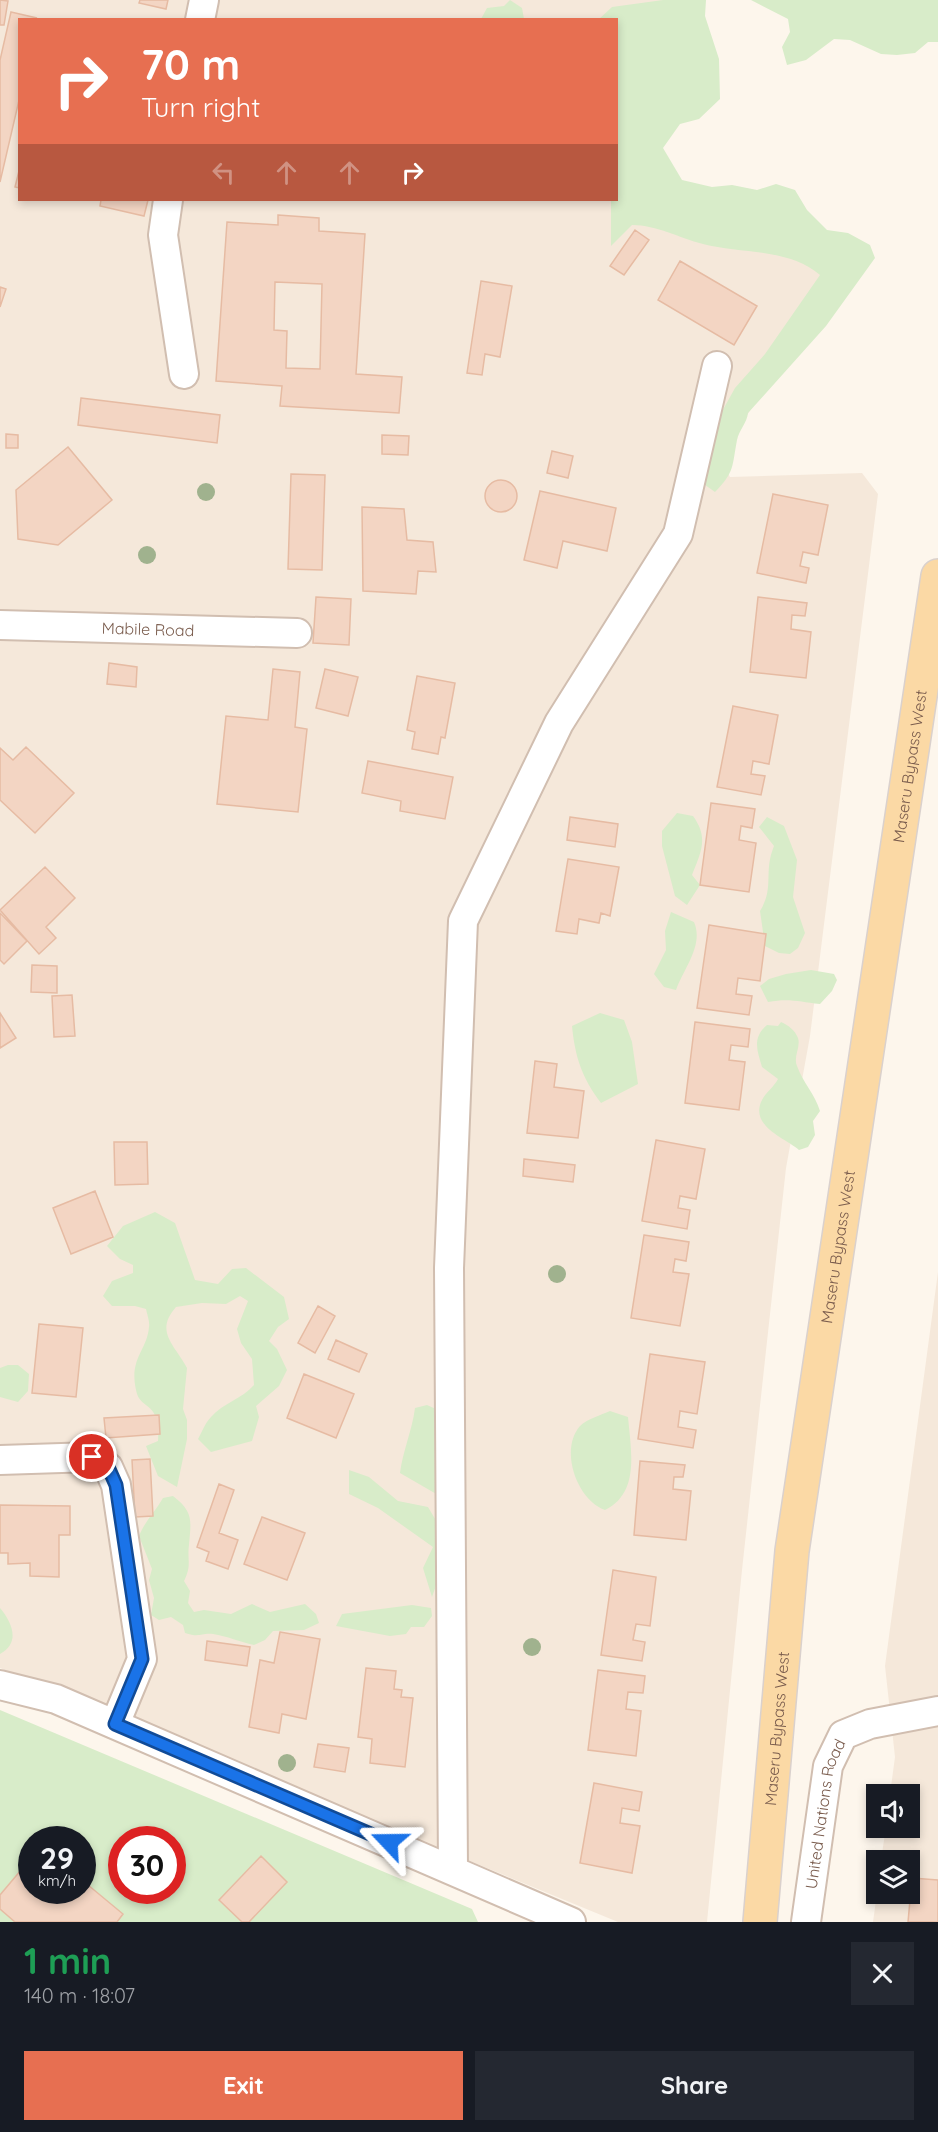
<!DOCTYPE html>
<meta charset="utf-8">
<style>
:root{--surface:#171b24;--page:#242831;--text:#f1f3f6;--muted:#9ea1a6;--accent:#e76f51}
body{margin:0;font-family:Quicksand,sans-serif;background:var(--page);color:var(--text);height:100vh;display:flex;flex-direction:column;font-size:22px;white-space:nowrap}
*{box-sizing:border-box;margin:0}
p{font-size:20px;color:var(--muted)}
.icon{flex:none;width:33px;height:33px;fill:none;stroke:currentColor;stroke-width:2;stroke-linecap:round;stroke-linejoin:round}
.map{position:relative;height:1922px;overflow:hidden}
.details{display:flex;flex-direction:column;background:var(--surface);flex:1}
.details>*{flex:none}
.hud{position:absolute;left:18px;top:18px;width:600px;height:183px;border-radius:0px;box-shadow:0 3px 9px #0003;background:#e76f51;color:#fff;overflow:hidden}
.controls{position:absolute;left:866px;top:1784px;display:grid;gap:12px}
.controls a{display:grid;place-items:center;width:54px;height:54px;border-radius:0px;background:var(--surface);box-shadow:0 3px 9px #0003;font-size:30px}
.speed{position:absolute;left:18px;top:1826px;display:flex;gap:12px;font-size:30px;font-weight:700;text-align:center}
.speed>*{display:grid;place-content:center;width:78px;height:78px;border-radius:50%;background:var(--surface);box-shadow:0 3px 9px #0003;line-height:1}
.speed small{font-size:15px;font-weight:400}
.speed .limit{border:9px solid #d22;background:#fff;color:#111}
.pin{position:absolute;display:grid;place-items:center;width:51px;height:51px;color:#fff;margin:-26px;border:3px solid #fff;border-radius:50%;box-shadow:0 2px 6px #0007}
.me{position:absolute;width:66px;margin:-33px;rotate:293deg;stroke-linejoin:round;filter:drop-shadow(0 0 4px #0008)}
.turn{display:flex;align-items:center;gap:21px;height:126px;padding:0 24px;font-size:27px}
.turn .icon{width:78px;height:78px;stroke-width:2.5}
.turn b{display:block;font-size:42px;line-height:51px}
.lanes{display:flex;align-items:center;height:57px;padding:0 24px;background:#0003;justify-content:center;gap:30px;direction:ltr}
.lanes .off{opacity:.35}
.round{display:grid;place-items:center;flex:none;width:63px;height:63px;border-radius:0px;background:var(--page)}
.summary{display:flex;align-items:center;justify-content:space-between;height:102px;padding:0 24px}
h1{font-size:36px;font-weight:700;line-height:45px;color:#1e9e55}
.button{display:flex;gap:12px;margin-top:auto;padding:12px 24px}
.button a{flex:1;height:69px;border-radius:0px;background:var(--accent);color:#fff;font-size:24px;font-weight:700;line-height:69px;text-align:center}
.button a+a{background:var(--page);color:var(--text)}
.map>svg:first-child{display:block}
</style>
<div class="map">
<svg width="938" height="1922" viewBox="0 0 938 1922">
<rect width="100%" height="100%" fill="#fdf6ec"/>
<path fill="#f5e8da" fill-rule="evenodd" d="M0,0H689L650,158L680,202L822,242L819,305L719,458L730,477L862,473L878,494L810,1036L786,1168L742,1570L707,1922H618L0,1668ZM20,20H616V200H20Z
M938,1272V1922H873L877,1893H909V1860H881L886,1827H909V1794H890L895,1757L885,1666Z"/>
<path fill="#d8ecc9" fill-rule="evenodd" d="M510,0L522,8L524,19H481L487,8L504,6Z
M663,0H706L705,16L719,59L720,99L699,119L680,124L663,148L682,180L712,187L732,185L757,190L776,184L795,190L807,210L827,230L848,233L870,245L875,258L826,326L748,413C747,423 739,430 737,440C732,466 735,472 715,492L701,482L720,415L735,388L765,354L820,275C789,248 741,254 703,244C679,238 657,225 632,225L611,246V200H616V20H598L612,7Z
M751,0H938V42H928L915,53L897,55L881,54L850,40L834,39L806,60L787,65L782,47L790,32L788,19Z
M677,813L693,816C709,838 701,852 692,875L700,885L687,905L675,896L662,846V831Z
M767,817L784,826L797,860L793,897L805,933L798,948L790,954L779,953L765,946L760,911C775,887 763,873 774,846L759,827Z
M671,912L694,922C704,945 684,968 676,990L664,987L654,974L666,950L665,931Z
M811,970L834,974L837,980L832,991L820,1004C799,1002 790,998 768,1002L760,986L769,979L786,974Z
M600,1013L624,1020L632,1042L638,1084L601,1103C582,1078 575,1057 572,1026Z
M781,1022C788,1025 795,1030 798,1038C801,1047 793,1057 797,1066C803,1083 815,1094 820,1111L813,1121L815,1135L808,1147L799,1150C785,1138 751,1127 761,1102C764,1094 774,1087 778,1079L762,1067C757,1050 752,1038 767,1025L778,1026Z
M155,1212L175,1223L195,1280L218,1284L232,1269L246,1268L284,1297L289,1319L278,1327L269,1341L277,1349L287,1370L279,1386L256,1406L259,1417L252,1441L211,1452L198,1439C202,1432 205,1423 211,1417C223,1403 242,1399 254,1385L252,1359L241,1343L237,1329L248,1301L240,1296L226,1304L202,1303L176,1307C154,1332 175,1345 187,1368L183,1409L187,1420V1439L177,1487L158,1476L146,1446L158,1441C161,1399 140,1412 136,1390C129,1358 147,1351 149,1327C150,1322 147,1314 146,1309L135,1306H112L103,1296L112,1281L133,1273V1265L120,1259L107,1246L123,1226Z
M8,1365H18L29,1374L28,1391L18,1402L0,1397V1368Z
M427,1405L438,1410V1495L400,1473C403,1450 412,1431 415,1408Z
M610,1411L628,1417C631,1451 640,1493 605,1510C577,1500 559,1450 580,1426C587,1419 601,1415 610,1411Z
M349,1470L369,1477L398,1501L428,1507L444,1534L440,1574L432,1597L423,1568L433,1547L378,1508L349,1494Z
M173,1496C194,1512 191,1521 189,1545C187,1561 192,1565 184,1581L190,1591L188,1603L194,1612L204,1610L231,1614L252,1604L270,1612L305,1604L316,1614L319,1623L304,1630L273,1631L265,1640L254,1645C240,1642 227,1636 213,1634C200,1633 200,1638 185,1633L183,1625L171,1617L159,1620L151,1615L154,1598L149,1580L152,1569L139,1536C145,1521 155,1512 163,1498Z
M412,1605L431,1608L432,1616L424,1627H411L406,1634L390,1636L336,1626L342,1614Z
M0,1608C12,1622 21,1643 0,1654Z
M0,1710L472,1909L478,1922H0ZM32,1839H82V1890H32ZM122,1839H172V1890H122Z"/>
<path fill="#f3d5c3" stroke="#e6bba3" stroke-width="1.5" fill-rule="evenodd" d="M0,0L8,1L4,25H0Z
M140,0H168L166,9L139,3Z
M11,12L37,18L20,20V96L0,182V60Z
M20,167V188L15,187Z
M101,200H148L144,216L100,206Z
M278,215L319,218V231L365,234L356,374L402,377L399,413L280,406L282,386L216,381L227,222L278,225ZM275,282L322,284L320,369L286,368L287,331L274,330Z
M635,230L649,240L624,275L610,266Z
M680,261L757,306L734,345L658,300Z
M481,281L512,286L500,357L485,354L482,375L467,373Z
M0,287L6,289L0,307Z
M81,398L220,415L217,443L78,425Z
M6,434L18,435V448H6Z
M382,435L409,436L408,455L382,454Z
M68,447L112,500L58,545L18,539L16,490Z
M552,451L573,456L568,478L547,473Z
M291,474L325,475L322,570L288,569Z
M485 496a16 16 0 1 1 32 0a16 16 0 1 1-32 0Z
M540,491L616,508L607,551L563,541L557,568L524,560Z
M773,494L828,505L818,555L803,552L800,566L809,568L806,583L757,573Z
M362,507L404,509L407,540L433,542L436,572L418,571L416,594L363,591Z
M316,597L351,599L349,645L313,643Z
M758,597L807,603L805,616L792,615L791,629L811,632L806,678L750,672Z
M109,663L137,667L136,687L107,684Z
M273,669L300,672L295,727L307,729L298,812L217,804L226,716L268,720Z
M325,669L358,677L348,716L316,708Z
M417,676L455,683L445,738L441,737L438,754L412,749L415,732L407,730Z
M733,706L778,715L769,764L753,761L751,774L765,776L761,795L717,787Z
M26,747L74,793L35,833L0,800V748L13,760Z
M368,761L453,777L445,819L400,811L401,801L362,793Z
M711,803L755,809L752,828L741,826L739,840L756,843L749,892L700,885Z
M570,817L618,824L615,847L567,840Z
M568,859L619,867L610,916L601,913L599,923L579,919L577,934L556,931Z
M45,867L75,898L46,927L56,938L39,954L0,910Z
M0,913L27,941L4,964L0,960Z
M709,925L766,934L760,981L738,978L736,994L752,996L749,1015L697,1008Z
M32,965L57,966V993L31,992Z
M72,995L75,1036L54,1037L52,996Z
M0,1013L16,1038L0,1048Z
M695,1022L750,1029L748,1047L731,1045L729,1060L745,1062L739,1110L685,1103Z
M535,1061L557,1064L554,1087L584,1091L578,1138L527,1133Z
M656,1140L705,1149L696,1199L680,1196L678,1208L690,1210L687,1229L642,1221Z
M114,1142H147L148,1184L115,1185Z
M524,1159L575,1165L573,1182L523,1176Z
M95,1191L113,1237L71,1254L53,1208Z
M644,1235L689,1242L686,1261L675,1259L673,1272L689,1274L680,1326L631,1318Z
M318,1306L335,1316L315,1353L298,1343Z
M39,1324L83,1328L76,1397L32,1393Z
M336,1340L367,1354L359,1372L328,1359Z
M650,1354L705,1362L697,1414L680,1411L678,1427L696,1430L693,1448L638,1439Z
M304,1374L354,1394L336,1438L287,1418Z
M159,1415L160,1434L106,1438L104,1418Z
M150,1459L153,1516L135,1517L132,1460Z
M640,1461L685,1465L683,1477H674L673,1489L691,1491L686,1540L634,1535Z
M219,1484L234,1490L219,1533L238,1540L228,1569L206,1561L209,1552L197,1547Z
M0,1505L70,1506V1535H59V1577L30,1576V1563L8,1564V1553H0Z
M262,1517L305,1533L287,1580L244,1564Z
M613,1570L656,1577L650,1626L636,1624L633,1640L645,1642L642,1661L601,1655Z
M280,1632L320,1639L306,1719L282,1714L279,1733L249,1727L260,1660L274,1663Z
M207,1641L250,1647L247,1666L205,1660Z
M366,1668L396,1671L394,1689L402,1690L401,1697L413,1698L405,1767L370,1763L372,1739L358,1737Z
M598,1670L645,1676L643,1693L628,1692L626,1709L641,1711L636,1756L588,1750Z
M318,1744L349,1748L345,1772L314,1767Z
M594,1783L642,1792L639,1811L622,1808L620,1823L640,1826L632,1873L580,1863Z
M261,1856L287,1882L249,1922H242L219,1900Z
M32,1857V1890H82V1880L123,1914L117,1922H15L0,1909V1895Z
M912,1878L938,1880V1922H908Z"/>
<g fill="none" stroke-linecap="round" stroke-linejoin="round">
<defs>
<g id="minor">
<path d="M200,20L204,0"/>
<path d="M168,200L163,235L184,374"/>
<path id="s1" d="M0,625L297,633"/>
<path d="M0,1460L92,1457L108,1467L116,1485L142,1659L115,1724"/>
<path d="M0,1685L56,1699L571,1922"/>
<path d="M453,1869L449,1268L463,921L559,723L678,534L717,366"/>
<path id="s2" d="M806,1922L828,1766L843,1735L870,1724L938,1711"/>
</g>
<g id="primary">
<path id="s3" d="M760,1922L792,1551L938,576"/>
</g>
</defs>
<use href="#minor" stroke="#d1beb0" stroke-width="32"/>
<use href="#primary" stroke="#dad1cd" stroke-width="36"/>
<use href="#minor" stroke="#fff" stroke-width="28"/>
<use href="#primary" stroke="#fbd9a5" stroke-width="33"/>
</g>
<g fill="#a0b28e">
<circle cx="206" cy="492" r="9"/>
<circle cx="147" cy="555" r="9"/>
<circle cx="557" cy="1274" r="9"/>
<circle cx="532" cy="1647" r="9"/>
<circle cx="287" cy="1763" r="9"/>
</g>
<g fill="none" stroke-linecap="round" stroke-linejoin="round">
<defs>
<path id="route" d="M92,1457L108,1467L116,1485L142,1659L115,1724L389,1842"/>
</defs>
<use href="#route" stroke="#114b97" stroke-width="15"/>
<use href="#route" stroke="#1a73e8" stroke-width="10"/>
</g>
<g text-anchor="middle" stroke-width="6" stroke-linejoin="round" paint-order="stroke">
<g font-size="16" fill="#7a5c4d" stroke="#fffaf3">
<text dy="6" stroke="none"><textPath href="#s1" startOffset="148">Mabile Road</textPath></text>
<text dy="6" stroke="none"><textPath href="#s3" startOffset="1166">Maseru Bypass West</textPath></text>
<text dy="6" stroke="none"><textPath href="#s3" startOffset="680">Maseru Bypass West</textPath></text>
<text dy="6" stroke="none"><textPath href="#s3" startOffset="194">Maseru Bypass West</textPath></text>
<text dy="6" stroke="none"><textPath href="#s2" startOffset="110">United Nations Road</textPath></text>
</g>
</g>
</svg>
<div class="controls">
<a><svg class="icon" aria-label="sound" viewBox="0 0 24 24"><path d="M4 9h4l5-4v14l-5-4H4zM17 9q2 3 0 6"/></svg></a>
<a><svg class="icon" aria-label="layers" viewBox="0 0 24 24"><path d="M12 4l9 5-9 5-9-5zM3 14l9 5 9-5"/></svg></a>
</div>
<div class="speed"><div>29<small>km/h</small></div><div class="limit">30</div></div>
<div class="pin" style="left:92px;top:1457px;background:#d93025"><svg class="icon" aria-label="arrive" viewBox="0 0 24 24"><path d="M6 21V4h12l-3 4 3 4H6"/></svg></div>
<svg class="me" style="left:389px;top:1842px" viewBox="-20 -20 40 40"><path d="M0-17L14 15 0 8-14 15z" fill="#1a73e8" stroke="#fff" stroke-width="4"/></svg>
<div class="hud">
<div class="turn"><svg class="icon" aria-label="right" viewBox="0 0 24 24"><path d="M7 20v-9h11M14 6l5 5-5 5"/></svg><div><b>70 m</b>Turn right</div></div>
<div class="lanes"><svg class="icon off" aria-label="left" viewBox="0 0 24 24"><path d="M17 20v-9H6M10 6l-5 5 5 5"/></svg><svg class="icon off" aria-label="ahead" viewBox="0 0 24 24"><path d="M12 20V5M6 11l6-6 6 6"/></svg><svg class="icon off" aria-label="ahead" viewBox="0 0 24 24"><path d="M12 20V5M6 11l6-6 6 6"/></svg><svg class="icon" aria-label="right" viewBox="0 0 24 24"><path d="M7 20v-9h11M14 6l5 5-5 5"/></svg></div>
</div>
</div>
<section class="details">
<div class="summary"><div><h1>1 min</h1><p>140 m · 18:07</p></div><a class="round"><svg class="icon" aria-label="close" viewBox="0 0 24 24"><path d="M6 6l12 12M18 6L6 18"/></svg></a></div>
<div class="button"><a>Exit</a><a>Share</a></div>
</section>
